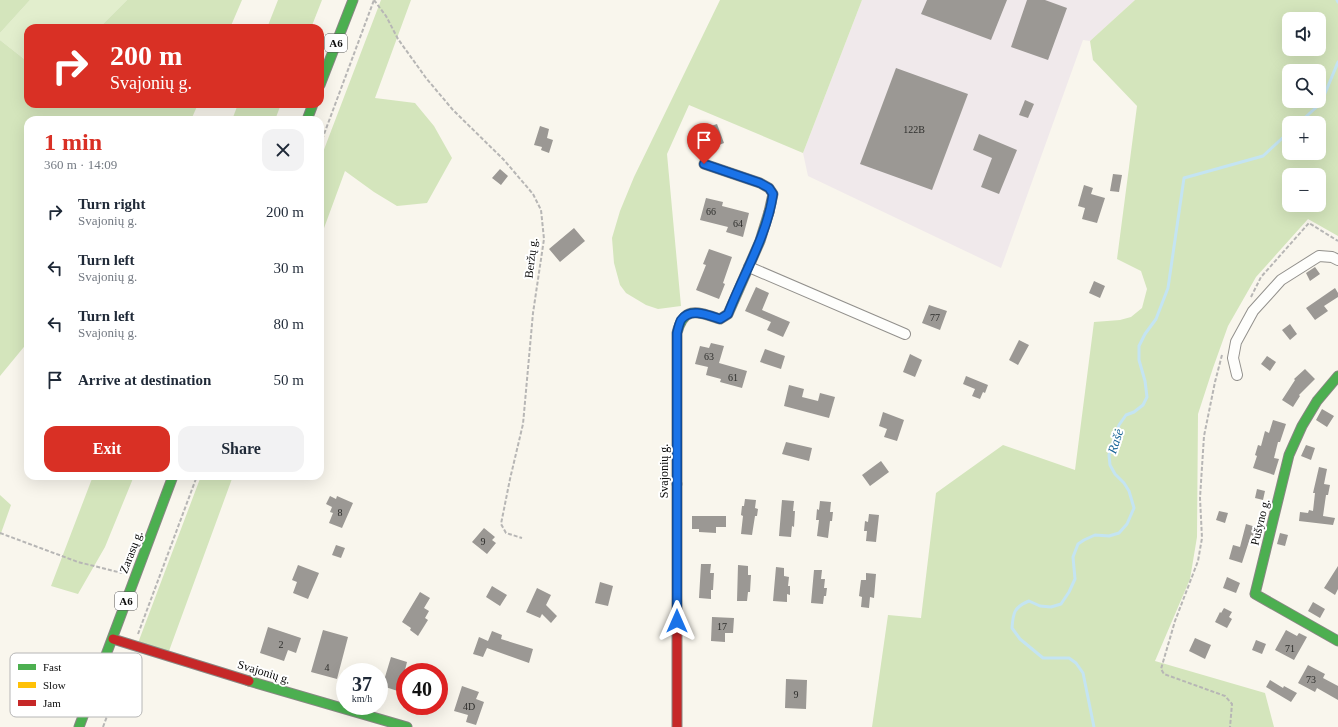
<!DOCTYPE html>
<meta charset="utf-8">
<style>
:root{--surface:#fff;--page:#f2f2f3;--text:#1f2937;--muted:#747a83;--accent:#d93025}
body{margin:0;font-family:Georgia,serif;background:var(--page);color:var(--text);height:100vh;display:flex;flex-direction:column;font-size:15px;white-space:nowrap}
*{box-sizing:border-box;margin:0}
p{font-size:13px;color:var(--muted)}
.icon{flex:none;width:22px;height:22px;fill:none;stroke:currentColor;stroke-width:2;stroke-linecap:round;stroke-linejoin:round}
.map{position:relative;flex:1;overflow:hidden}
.side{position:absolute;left:24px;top:116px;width:300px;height:364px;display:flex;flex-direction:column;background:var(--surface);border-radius:12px;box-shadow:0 4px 16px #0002}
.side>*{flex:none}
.guide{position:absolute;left:24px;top:24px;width:300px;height:84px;border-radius:12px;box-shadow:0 4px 16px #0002;background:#d93025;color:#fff;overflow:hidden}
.tools{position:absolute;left:1282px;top:12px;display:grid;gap:8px}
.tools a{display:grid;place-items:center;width:44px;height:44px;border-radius:8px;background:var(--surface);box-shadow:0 4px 16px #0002;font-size:20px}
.speed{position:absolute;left:336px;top:663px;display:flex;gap:8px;font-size:20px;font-weight:700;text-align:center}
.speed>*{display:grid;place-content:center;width:52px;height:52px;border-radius:50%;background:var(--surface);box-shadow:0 4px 16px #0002;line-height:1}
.speed small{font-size:10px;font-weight:400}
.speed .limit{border:6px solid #d22;background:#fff;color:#111}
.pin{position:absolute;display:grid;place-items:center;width:34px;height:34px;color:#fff;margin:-41px -17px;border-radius:50% 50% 50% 0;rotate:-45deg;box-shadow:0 0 4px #0007}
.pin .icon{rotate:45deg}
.me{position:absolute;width:44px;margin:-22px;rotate:0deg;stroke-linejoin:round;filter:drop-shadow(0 0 3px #0008)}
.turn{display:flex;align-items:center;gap:14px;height:84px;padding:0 20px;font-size:18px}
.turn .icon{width:52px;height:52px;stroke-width:2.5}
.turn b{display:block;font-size:28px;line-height:34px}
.round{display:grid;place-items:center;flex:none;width:42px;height:42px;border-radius:12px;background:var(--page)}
.overview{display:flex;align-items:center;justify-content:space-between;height:68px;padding:0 20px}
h1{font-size:24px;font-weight:700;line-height:30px;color:var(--accent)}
.cta{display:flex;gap:8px;margin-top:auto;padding:8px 20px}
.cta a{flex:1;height:46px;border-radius:12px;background:var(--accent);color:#fff;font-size:16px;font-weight:700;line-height:46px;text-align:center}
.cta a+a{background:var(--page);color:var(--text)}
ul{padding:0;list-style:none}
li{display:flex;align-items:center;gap:12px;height:56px;padding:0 20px}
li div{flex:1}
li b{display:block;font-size:15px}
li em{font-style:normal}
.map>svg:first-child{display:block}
</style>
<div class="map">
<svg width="1338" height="727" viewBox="0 0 1338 727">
<rect width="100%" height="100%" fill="#f9f6ed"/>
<path fill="#f0e9eb" d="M862,0H1135L1090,41L1083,40L1001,268L808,176L803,153Z"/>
<path fill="#e2eecd" d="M30,0H127L99,28H28V62L0,40V33Z"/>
<path fill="#d4e5bc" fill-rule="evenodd" d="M0,0H30L0,33Z
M127,0H242L230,28H99Z
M278,0H322L311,28H267Z
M381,0H411L375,98L415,103L434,126L452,158L427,203L397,206L374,192L345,171L320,239V160Z
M720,0H862L803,153L689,105L667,154L681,306L658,309L646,305L626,293L620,285L614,263L612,238L620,211L634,177Z
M1135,0H1338V236L1308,219L1256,277L1228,326L1213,368L1198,414L1197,537L1190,579L1155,661L1265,693L1274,727H872L888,615L921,618L936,493L1003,445L1075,470L1094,322L1120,320L1131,317L1142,308L1147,289L1141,271L1117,259L1137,106L1093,60L1090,41ZM1289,19H1319V49H1289ZM1289,71H1319V101H1289ZM1289,123H1319V153H1289ZM1289,175H1319V205H1289Z
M0,40L28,62V104H198L191,120H28V342L0,376Z
M238,104H281L275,120H232Z
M93,476H134L105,547L78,594L51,586Z
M201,476H233L169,651L138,643Z
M0,495L11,505L0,536Z"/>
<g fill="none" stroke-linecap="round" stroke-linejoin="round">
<path stroke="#c4e4f2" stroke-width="3" d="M1337,0L1338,2
M1299,123L1321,103L1338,62
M1094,727L1083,673L1076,663L1069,658H1043L1020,639L1012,628C1013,613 1014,607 1029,601L1040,606L1051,607L1061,604L1069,592L1075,579L1073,557L1078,544L1084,540L1095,535L1109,536L1119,533L1127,524L1134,508L1129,491L1124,483L1115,474L1110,465L1109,455L1119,425L1126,415L1134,412L1143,405L1147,397L1145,381L1139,360V346L1145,334L1156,319L1168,288L1184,178L1263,156L1289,132"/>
</g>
<path fill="#9b9894" d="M927,0H1007L991,40L921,14Z
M1027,0H1045L1067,8L1048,60L1011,47Z
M896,68L968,94L932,190L860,164Z
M1025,100L1034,104L1028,118L1019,115Z
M717,124L724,143L709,149L702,129Z
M540,126L549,129L547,138L553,140L549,153L541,150L542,147L534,145Z
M979,134L1017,150L999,194L981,187L992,158L973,150Z
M500,169L508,176L501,185L492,178Z
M1113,174L1122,175L1119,192L1110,191Z
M1084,185L1093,188L1091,194L1105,198L1097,223L1082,219L1085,208L1078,206Z
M706,198L723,202L722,206L749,213L743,237L726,232L728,227L700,220Z
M574,228L585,241L560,262L549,249Z
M709,249L732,257L723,283L725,284L719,299L696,290L706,265L703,264Z
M1315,267L1320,274L1310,281L1306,273Z
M1094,281L1105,286L1100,298L1089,293Z
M756,287L769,293L762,310L790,322L783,337L767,330L771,322L745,311Z
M1335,288L1338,293V297L1324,306L1328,311L1315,320L1306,308Z
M929,305L947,311L940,330L922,323Z
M1290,324L1297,334L1290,340L1282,330Z
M1019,340L1029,345L1018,365L1009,360Z
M711,343L724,346L719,363L747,371L742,388L720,382L721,379L706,375L708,367L695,364L700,346L709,348Z
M765,349L785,356L781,369L760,362Z
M910,354L922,360L915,377L903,372Z
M1267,356L1276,362L1270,371L1261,364Z
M1305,369L1315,379L1299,395L1300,396L1293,407L1282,400L1295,380L1294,379Z
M966,376L988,385L985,393L983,392L980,399L972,396L975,389L963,384Z
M789,385L804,389L802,397L818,401L820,393L835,397L829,418L784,406Z
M1322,409L1334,416L1327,427L1316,420Z
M883,412L904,420L897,441L884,437L887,429L879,426Z
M1273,420L1286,424L1280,442H1278L1274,458L1279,459L1274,475L1253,468L1257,456L1255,455L1258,445L1261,446L1265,431L1269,433Z
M786,442L812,448L809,461L782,454Z
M1306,445L1315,448L1311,460L1301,456Z
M881,461L889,472L870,486L862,475Z
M1319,467L1327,469L1324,484L1330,485L1328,495H1326L1323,516L1335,518L1333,525L1299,521L1300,512L1308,513L1309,510L1313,511L1315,493H1313Z
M1257,489L1265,491L1263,500L1255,498Z
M330,496L336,499L337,496L353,503L342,528L329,523L333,513L330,512L332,507L326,504Z
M745,499L756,500L755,508L758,509L757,516H755L752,535L741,534L743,516L741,515L742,506H744Z
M782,500L794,501L793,511H795L794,527L792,526L791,537L779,536Z
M820,501L831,502L830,512H833L832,521H830L828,538L817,536L819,520H816L817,509L819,510Z
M1219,511L1228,513L1225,523L1216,520Z
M869,514L879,515L876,542L866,541L867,531H864L865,521L868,522Z
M692,516H726V527H716V533L699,532V529H692Z
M1246,524L1259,528L1257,537L1251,535L1242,563L1229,559L1233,545L1240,547Z
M484,528L495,537L492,540L496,543L487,554L472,542Z
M1280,533L1288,535L1285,546L1277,544Z
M336,545L345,548L341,558L332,555Z
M701,564H711L710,573H714L713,590H711V599L699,598Z
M298,565L319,573L308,599L293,593L297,582L292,580Z
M738,565L748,566V575H751L750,592H748L747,601H737Z
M1338,566V589L1335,595L1324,588Z
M776,567L784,568V576L789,577L788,586H790V595L787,594V602L773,601Z
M814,570H822L821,579H825L824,588H827L826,596H824L823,604L811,603Z
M866,573L876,574L874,598L870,597L869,608L861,607L862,597L859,596L861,580H866Z
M1227,577L1240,583L1236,593L1223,588Z
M600,582L613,586L608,606L595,603Z
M492,586L507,595L500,606L486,597Z
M537,588L551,595L546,605L557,616L551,623L542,614L540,618L526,612Z
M420,592L430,598L424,608L429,611L425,618L428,620L418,636L410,630L411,628L402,622Z
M1313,602L1325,609L1320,618L1308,611Z
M1224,608L1232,612L1229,617L1232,619L1227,628L1215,622L1220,612L1221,613Z
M712,617L734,618L733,633H725V642L711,641Z
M268,627L301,638L296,653L288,650L284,661L260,653Z
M323,630L348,637L337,679L311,672Z
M1286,630L1297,636L1299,633L1307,637L1294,660L1275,650Z
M492,631L502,635L501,639L533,649L529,663L487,648L483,657L473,654L479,637L488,641Z
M1195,638L1211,645L1205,659L1189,651Z
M1256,640L1266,644L1262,654L1252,650Z
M391,657L407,662L405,670V685L404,684L401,692L379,685V676L385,677Z
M1308,665L1325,674L1323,678L1338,686V700L1317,688L1315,692L1298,683Z
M786,679L807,680L806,709L785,708Z
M1270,680L1283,688L1284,686L1297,693L1291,702L1266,687Z
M462,686L479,692L476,699L484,702L476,725L466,722L468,715L454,711Z"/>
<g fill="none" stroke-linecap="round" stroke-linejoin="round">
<defs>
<path id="street" d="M749,267L905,334
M1237,375L1233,358L1236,342L1253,311L1281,280L1319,256L1332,257L1338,260"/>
<path id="fast" d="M320,85L353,0
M307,120L313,104
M1338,376L1317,401L1302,426L1289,455L1255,594L1338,641
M677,484V333C684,305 698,312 720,319L728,314L760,241L769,212
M249,681L407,727
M79,727L173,476"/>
<path id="slow" d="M704,164L760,183L769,188L773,194L769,212
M677,484V626"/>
<path id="jam" d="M677,626V727
M113,639L249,681"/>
</defs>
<use href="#street" stroke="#92908c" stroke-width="12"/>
<use href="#fast" stroke="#888783" stroke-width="11"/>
<use href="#slow" stroke="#888783" stroke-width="11"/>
<use href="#jam" stroke="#888783" stroke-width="11"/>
<path stroke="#b7b6b5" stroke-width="2" stroke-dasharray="4 2" stroke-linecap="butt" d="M374,0L386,16L398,39L426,78L453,110L504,160L533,194L541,210L544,239L533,313L523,424L510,479L501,524L506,533L522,538
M320,145L374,0
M1251,297L1261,277L1309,223L1338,241
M1222,355L1215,382L1204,436L1200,498L1202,538L1198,561L1175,621L1161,669L1164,674L1225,696L1232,704L1230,727
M0,533L78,562L122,573
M138,634L197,476
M103,727L129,657"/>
<use href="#street" stroke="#fefefc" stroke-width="10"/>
<use href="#fast" stroke="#4caf50" stroke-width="9"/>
<use href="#slow" stroke="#ffc107" stroke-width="9"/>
<use href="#jam" stroke="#c62828" stroke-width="9"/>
</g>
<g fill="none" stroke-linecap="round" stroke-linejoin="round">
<defs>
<path id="route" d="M677,621V333C678,329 679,324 681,320C690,307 708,315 720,319L728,314C743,275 767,236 773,194L769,188L760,183L704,164"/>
</defs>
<use href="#route" stroke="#114b97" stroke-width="10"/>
<use href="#route" stroke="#1a73e8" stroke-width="7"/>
</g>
<g text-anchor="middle" stroke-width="4" stroke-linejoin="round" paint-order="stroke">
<g font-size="10" fill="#2e2e2c">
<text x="914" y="133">122B</text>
<text x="711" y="215">66</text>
<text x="738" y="227">64</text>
<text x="935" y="321">77</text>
<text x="709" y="360">63</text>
<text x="733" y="381">61</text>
<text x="340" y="516">8</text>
<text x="483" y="545">9</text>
<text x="722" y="630">17</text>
<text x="281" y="648">2</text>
<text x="1290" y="652">71</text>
<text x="327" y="671">4</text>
<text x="1311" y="683">73</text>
<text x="796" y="698">9</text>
<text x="469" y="710">4D</text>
</g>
<g fill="#fff" stroke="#545454" stroke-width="1">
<rect x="325" y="34" width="22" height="18" rx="3"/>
<rect x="115" y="592" width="22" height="18" rx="3"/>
</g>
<g font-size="11" font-weight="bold" fill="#0a0a0a">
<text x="336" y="47">A6</text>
<text x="126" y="605">A6</text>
</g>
<g font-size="12" fill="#0a0a0a" stroke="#fff">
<text transform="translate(531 258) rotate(-83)" y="4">Beržų g.</text>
<text transform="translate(664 471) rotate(-90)" y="4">Svajonių g.</text>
<text transform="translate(1260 522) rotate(-76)" y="4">Pušyno g.</text>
<text transform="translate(131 552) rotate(-69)" y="4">Zarasų g.</text>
<text transform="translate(264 672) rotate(17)" y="4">Svajonių g.</text>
</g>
<g font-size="13" font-style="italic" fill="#186597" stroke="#fff">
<text transform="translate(1115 441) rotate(-72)" y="5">Rašė</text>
</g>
</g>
<rect x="10" y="653" width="132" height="64" rx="6" fill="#fff" stroke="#b6b6b6" stroke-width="1"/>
<rect x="18" y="664" width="18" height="6" fill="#4caf50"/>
<rect x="18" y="682" width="18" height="6" fill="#ffc107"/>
<rect x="18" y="700" width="18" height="6" fill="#c62828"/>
<g font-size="11" fill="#0a0a0a">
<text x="43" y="671">Fast</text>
<text x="43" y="689">Slow</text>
<text x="43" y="707">Jam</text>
</g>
</svg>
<div class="tools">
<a><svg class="icon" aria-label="sound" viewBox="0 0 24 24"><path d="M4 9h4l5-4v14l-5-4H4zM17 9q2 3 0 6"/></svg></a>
<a><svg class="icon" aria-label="search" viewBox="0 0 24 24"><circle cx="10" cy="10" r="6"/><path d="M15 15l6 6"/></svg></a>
<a>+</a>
<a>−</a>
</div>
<div class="speed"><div>37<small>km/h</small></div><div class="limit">40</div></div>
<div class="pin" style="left:704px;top:164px;background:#d93025"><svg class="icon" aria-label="arrive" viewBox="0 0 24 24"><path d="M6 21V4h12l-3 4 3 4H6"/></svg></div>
<svg class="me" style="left:677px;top:621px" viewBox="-20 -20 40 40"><path d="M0-17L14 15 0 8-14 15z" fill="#1a73e8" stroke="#fff" stroke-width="4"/></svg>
<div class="guide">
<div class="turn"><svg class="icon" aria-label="right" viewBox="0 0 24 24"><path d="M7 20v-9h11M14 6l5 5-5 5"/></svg><div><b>200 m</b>Svajonių g.</div></div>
</div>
<section class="side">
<div class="overview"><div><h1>1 min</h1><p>360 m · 14:09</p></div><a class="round"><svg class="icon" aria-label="close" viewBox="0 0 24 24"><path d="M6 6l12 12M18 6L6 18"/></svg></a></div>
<ul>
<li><svg class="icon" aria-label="right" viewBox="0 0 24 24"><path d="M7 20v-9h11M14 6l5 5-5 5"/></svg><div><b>Turn right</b><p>Svajonių g.</p></div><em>200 m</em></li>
<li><svg class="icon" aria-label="left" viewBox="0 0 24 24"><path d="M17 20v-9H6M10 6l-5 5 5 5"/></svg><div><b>Turn left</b><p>Svajonių g.</p></div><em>30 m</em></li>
<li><svg class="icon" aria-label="left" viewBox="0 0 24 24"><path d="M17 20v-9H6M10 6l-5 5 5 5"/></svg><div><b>Turn left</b><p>Svajonių g.</p></div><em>80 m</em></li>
<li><svg class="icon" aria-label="arrive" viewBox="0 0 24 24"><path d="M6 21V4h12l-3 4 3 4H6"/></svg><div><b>Arrive at destination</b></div><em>50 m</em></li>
</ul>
<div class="cta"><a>Exit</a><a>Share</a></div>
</section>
</div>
